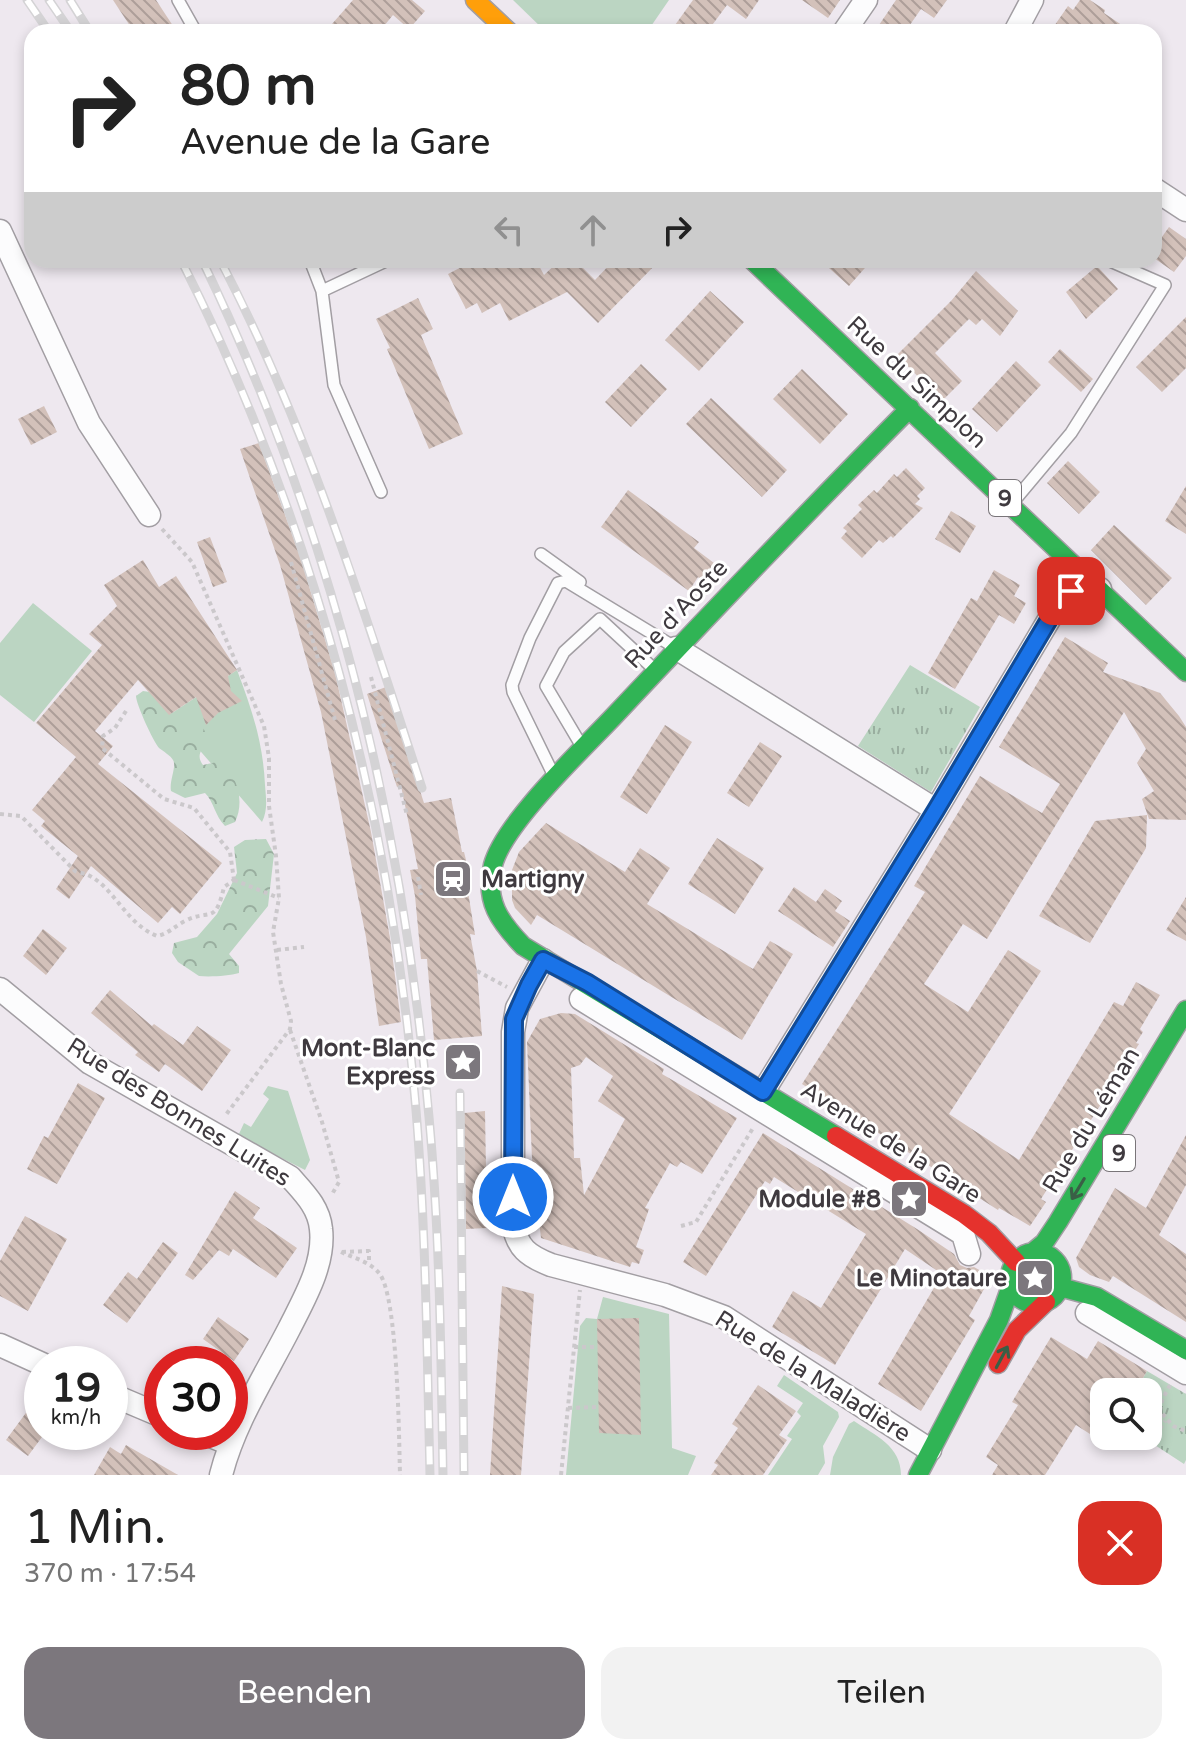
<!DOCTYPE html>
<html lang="de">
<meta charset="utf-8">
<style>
:root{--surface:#fff;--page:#f2f2f2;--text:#222;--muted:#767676;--accent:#7c777d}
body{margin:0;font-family:"Varela Round",sans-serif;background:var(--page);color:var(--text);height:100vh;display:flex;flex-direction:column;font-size:30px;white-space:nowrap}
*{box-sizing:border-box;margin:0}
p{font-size:26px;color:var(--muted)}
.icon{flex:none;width:44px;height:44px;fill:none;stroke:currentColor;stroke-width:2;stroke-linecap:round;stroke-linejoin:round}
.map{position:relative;height:1475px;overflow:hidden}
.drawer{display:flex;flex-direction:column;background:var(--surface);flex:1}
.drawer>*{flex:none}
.guide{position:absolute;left:24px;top:24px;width:1138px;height:244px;border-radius:24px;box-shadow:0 4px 12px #0003;background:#fff;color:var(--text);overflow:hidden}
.controls{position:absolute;left:1090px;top:1378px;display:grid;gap:16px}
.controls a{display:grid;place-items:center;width:72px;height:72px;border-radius:16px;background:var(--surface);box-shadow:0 4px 12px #0003;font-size:40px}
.speed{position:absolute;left:24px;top:1346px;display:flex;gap:16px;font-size:40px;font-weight:700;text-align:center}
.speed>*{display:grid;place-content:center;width:104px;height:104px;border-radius:50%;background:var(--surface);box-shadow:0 4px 12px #0003;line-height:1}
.speed small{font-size:20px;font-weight:400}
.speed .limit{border:12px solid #d22;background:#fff;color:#111}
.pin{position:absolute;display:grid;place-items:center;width:68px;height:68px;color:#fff;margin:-34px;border-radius:16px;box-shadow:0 4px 12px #0006}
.me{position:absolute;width:88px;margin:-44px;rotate:0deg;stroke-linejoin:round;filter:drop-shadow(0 0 6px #0008)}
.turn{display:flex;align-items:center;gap:28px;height:168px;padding:0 24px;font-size:36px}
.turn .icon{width:104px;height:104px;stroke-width:2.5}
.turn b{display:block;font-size:56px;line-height:68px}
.lanes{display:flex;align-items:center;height:76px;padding:0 24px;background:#0003;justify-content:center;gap:40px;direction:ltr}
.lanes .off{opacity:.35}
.round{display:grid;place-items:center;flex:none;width:84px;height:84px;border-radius:24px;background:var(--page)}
.overview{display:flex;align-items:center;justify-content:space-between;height:136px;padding:0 24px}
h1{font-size:48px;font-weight:600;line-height:60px}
.button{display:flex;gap:16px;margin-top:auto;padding:16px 24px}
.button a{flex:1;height:92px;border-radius:24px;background:var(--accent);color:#fff;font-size:32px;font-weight:600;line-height:92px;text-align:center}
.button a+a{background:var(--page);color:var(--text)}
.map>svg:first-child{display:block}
</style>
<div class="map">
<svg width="1186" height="1475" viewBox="0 0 1186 1475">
<defs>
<pattern id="forest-crowns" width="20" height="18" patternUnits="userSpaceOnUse" patternTransform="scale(2)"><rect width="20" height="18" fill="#bbd5c2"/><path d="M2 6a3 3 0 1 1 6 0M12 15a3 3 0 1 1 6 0" fill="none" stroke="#99ae9f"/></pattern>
<pattern id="park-tufts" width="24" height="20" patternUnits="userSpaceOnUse" patternTransform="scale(2)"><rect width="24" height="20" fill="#bbd5c2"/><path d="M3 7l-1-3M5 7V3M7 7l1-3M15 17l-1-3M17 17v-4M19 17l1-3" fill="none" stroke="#99ae9f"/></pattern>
<pattern id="building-back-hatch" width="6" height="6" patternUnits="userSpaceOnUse" patternTransform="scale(2)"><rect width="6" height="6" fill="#d3c1ba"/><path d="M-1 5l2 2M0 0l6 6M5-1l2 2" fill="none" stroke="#ad9e99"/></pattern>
</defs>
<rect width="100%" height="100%" fill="#eee8ef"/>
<path fill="#bbd5c2" d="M513,0H669L647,32H546Z
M33,603L92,651L34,722L0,695V643Z
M237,670C252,710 263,742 265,785C266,798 268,810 262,822L169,715Z
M268,1086L288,1091L310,1160L305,1170L238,1136L244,1123L251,1127L269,1099L263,1094Z
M603,1297L669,1314L672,1448L696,1456L688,1475H566L580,1326L586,1318L597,1319Z
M784,1375L838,1412L839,1417L823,1446L825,1463L818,1475H768L792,1439L787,1436L801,1416L797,1412L803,1403L777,1386Z
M854,1421C876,1436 901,1446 901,1475H830L833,1457L849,1424Z"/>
<path fill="url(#forest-crowns)" d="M143,691L150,692L170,713C191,713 205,719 207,742C201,750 196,756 203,765L217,762C238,772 245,802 235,822L225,826C215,816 214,802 205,793L185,798L171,791C169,781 177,766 173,760C171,756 163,751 159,748C153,741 136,704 136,696Z
M266,839L274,854L268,906L229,954L239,966V973C229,976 210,977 199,976L178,962L172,953L174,943L197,937L217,914L237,873L234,847L245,840Z"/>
<path fill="url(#park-tufts)" d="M910,665L980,707L931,792L858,746Z
M1147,1371L1186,1394V1460L1184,1464L1141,1436H1148V1392H1135Z"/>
<path fill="url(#building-back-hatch)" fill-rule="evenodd" d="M113,0H156L177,32H134Z
M353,0H412L425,11L409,29L393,15L379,32H325Z
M693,0H759L746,19L727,5L707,32H670Z
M802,0H840L828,18Z
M896,0H947L934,18L921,9L905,32H890L879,25Z
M1080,0H1090L1105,10L1104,13L1132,32H1050L1068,6L1073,10Z
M1169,227L1186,239V256L1174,272L1154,258V248Z
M475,260H536L544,275L560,260H575L595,280L614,260H660L598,323L567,292L509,321L500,303L482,313L477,303L466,309L448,274Z
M820,260H872L849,286Z
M1097,266L1118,289L1086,319L1066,292Z
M976,271L1018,311L1000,336L982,319L976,325L969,319L935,353L962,381L942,401L897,355L951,301Z
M710,291L744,322L699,371L665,340Z
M418,298L433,329L421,335L463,434L429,449L387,349L390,348L376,319Z
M1186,317V368L1162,392L1136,367Z
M1060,349L1093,379L1081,392L1048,362Z
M1016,361L1041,385L997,432L972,409Z
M641,364L667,389L631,427L605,402Z
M802,369L848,414L820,444L773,399Z
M711,398L787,470L762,497L686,424Z
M44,406L57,432L31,445L18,419Z
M259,443L301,559L335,673L371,832L390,938L401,1022L379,1026L366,937L321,712L280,565L240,449Z
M1068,461L1100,492L1079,514L1047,483Z
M906,468L925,488L917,496L920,499L915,504L923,508L893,538L891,536L883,543L879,540L862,558L841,538L847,531L843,528L862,509L858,505L874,490L877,493L894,474L897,477Z
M1186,486V534L1165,521Z
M628,490L699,542L694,548L718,566L705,582L698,577L689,591L601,527Z
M951,511L976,526L960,553L935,539Z
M1114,525L1172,578L1146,605L1091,550Z
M210,537L227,582L213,587L197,542Z
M143,560L159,587L176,576L237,670L228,676L231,691L242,701L218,713L206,725L196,697L169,715L138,680L95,731L113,746L98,764L222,863L180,914L172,907L158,923L91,866L69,899L56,889L78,856L41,826L45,821L32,810L76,757L36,723L102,645L89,634L117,606L104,585Z
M994,570L1020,585L1014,596L1026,603L1014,624L999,615L955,689L928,673L971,598L977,601Z
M1065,637L1108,663L1103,672L1160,693L1179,716L1186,727V820L1149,819L1142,799L1154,791L1137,763L1146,749L1124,712L987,939L963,924L924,984L968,1012L1008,950L1041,971L949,1114L1019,1160L1114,1002L1123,1006L1136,982L1160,995L1140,1029L1143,1032L1136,1043L1139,1044L1041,1199L1046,1202L1030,1226L999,1208L998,1210L802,1084L925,892L914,886L980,776L1042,813L1060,784L999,747Z
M386,687L424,803L451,798L462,852H464L469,872L465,873L475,935L470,934L477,971L482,1036L434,1040L427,959H421L415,896L410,870L418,869L407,815L401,786L397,787L367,694Z
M665,725L692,742L647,814L620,797Z
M760,742L782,756L749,807L727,793Z
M1147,815L1146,848L1090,943L1039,916L1095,821Z
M546,823L625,872L640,848L670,868L647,904L753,969L770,941L793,954L742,1040L537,915L531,925L515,908L512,900V870L519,852Z
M717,838L764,868L735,914L688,884Z
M794,887L816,902L825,889L842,901L835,911L850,921L833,947L778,911Z
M1186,897V941L1166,930Z
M43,929L67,948L46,975L23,956Z
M110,990L152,1026L154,1024L183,1045L197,1026L231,1050L202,1091L165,1064L159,1072L135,1055L138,1052L91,1013Z
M561,1013L575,1014L664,1069L662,1074L737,1118L702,1174L681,1162L677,1167L670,1163L645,1208L649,1209L636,1247L644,1250L639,1264L632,1262L630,1267L541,1238L532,1159L527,1042L540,1019ZM586,1057L613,1076L598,1101L625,1119L584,1195L580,1158H574L571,1068L580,1065Z
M78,1083L105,1098L57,1184L27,1169L44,1136L48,1138Z
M485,1111L487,1228L466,1229L464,1113Z
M763,1133L917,1229L954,1254L960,1265L967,1268L974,1267L981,1271L986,1280L984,1289L969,1316L975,1320L921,1411L878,1384L942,1274L905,1249L835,1365L772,1327L793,1291L821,1308L866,1234L774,1177L770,1184L765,1181L706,1276L683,1262Z
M1186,1135V1185L1159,1235L1186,1254V1322L1113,1276L1109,1282L1090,1275L1079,1267L1076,1258L1115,1188L1146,1208Z
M235,1191L260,1208L253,1218L297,1248L276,1278L233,1249L229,1256L219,1250L193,1280L185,1275Z
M25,1216L67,1239L28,1311L0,1296V1261Z
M163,1242L178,1253L127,1323L103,1305L128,1272L137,1279Z
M502,1286L534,1294L521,1475H490Z
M218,1317L249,1339L234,1361L203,1339Z
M639,1318L641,1435L599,1433L597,1319Z
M1051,1337L1087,1359L1098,1341L1147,1371L1135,1392H1104V1443L1076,1425L1045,1475H992L998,1465L986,1457L1018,1405L1012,1402Z
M758,1385L796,1411L779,1435L787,1440L763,1475H711L718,1465L714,1463L738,1428L732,1424Z
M42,1391V1437L28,1456L6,1440Z
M126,1445L178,1475H94L110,1447L121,1454Z"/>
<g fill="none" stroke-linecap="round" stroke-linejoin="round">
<defs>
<path id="lane" d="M178,0L196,32
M310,260L322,291L334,385L381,492
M322,291L388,260
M1014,501L1071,433L1165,285L1108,260
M541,554L580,582
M566,581L676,648L555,778L513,692L512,685L530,638L558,583Z
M581,745L546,686L564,652L600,619L655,670"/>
<path id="street" d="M844,32L866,0
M1015,32L1032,0
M1154,189L1186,210
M0,231L89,423L149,515
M676,648L936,810
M543,960L517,1008L513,1032V1223C517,1248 528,1256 551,1265L665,1295L724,1317L930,1450
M0,989L90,1063L290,1177C304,1193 319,1207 321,1229C325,1264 304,1299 289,1329C265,1376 234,1423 221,1475
M581,999L963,1234L969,1254
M763,1092L936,810L1063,596L1082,588L1100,589
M1087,1313L1186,1373
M0,1345L42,1364
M110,1394L162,1416
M201,1432L230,1444"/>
<path id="fast" d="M752,260L1186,672
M836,1136L523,946C500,922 484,901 493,865C504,823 583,749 615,715C712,612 810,509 910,408
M1033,1252L1044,1243L1058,1222L1186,1010
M1010 1278a26 26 0 1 1 52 0a26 26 0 1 1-52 0Z
M1060,1287L1097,1297L1186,1350
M918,1475L999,1320L1011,1286"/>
<path id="slow" d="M475,0L509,32"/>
<path id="jam" d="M836,1136L964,1214L989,1233L1016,1262
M998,1364L1017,1330L1046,1302"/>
</defs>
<use href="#lane" stroke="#a29ea3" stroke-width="14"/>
<use href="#street" stroke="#a29ea3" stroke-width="25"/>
<use href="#fast" stroke="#a29ea3" stroke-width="21"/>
<use href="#slow" stroke="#a29ea3" stroke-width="21"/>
<use href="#jam" stroke="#a29ea3" stroke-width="21"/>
<path stroke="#cbc8cb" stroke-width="4" stroke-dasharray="4 4" stroke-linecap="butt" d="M162,529L192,562L264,726L269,758V806L276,856L279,898L273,932L281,984L291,1021L290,1029L225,1116
M291,562L335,720
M371,677L407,815
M126,711L115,728L103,736L102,748L164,799L194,808L230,852L234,880
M0,814L21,816L75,871C79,873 84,873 88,875C114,887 126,924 157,936C168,934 175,926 185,921C210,908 215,926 224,887L234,880
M418,877L421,895
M234,880L279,898
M277,950L304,947
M477,971L507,987
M290,1030L322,1122L339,1182L331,1196
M681,1226L696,1222L753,1128
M341,1252C354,1258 370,1262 379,1273C398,1295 399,1440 400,1475
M342,1252L369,1251V1263
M574,1347H598
M1170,1385L1162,1400L1160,1411L1173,1426L1186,1431
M568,1408L599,1407
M1133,1444L1155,1436L1165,1421
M561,1475L580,1290"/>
<use href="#lane" stroke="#fcfcfd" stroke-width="11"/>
<use href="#street" stroke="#fcfcfd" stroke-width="22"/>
<use href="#fast" stroke="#30b455" stroke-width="18"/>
<use href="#slow" stroke="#ff9f0a" stroke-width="18"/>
<use href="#jam" stroke="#e5322d" stroke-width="18"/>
<defs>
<path id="rail" d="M27,0L49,32
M49,0L71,32
M70,0L90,32
M181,260C315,524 391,816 416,1110C426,1232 427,1353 430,1475
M202,260C332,528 403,822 429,1117C440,1236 441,1356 443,1475
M220,260C308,428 363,608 422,788
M460,1093L464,1475"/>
</defs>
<use href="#rail" stroke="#d4d3d5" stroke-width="9"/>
<use href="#rail" stroke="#fff" stroke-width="6" stroke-dasharray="18" stroke-linecap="butt"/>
</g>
<defs><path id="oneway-shaft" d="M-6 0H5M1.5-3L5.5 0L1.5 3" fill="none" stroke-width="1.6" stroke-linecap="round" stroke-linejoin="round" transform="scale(2)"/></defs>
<g stroke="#3a5f46">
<use href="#oneway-shaft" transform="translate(1078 1189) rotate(121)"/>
<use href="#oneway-shaft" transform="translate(1002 1357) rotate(-62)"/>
</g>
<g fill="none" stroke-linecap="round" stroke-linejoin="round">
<defs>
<path id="route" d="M513,1197L514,1019L529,985L543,960L588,983L763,1092L936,810L1063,596L1071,591"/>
</defs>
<use href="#route" stroke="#114b97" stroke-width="20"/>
<use href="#route" stroke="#1a73e8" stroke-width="14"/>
</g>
<defs>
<symbol id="station-square" viewBox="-11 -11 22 22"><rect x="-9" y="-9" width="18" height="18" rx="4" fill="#7c777d" stroke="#fff"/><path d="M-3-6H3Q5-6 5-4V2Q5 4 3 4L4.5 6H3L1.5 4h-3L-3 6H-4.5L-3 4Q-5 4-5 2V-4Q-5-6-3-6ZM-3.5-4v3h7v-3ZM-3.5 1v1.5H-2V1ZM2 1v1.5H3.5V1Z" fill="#fff"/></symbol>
<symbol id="sight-square" viewBox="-11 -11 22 22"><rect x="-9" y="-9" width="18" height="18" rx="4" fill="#7c777d" stroke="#fff"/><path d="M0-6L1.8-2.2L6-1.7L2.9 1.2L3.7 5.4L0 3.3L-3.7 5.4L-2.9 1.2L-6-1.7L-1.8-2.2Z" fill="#fff"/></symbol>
</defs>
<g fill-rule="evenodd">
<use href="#station-square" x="431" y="857" width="44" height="44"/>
<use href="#sight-square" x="441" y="1040" width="44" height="44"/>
<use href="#sight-square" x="887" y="1177" width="44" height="44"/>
<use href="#sight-square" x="1013" y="1256" width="44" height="44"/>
</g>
<g text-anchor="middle" stroke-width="6" stroke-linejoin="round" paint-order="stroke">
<g fill="#fff" stroke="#797579" stroke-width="2">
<rect x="989" y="480" width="32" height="36" rx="6"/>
<rect x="1103" y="1135" width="32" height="36" rx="6"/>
</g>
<g font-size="22" font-weight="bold" fill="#3f3a3f">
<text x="1005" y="506">9</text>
<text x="1119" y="1161">9</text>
</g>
<g font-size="24" fill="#3f3a3f" stroke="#fff">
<text transform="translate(917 382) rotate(43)" y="8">Rue du Simplon</text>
<text transform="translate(676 614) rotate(-47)" y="8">Rue d'Aoste</text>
<text transform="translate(179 1112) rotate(32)" y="8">Rue des Bonnes Luites</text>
<text transform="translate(1091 1120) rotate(-59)" y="8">Rue du Léman</text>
<text transform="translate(891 1142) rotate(32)" y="8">Avenue de la Gare</text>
<text transform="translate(813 1376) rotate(32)" y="8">Rue de la Maladière</text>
</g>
<g font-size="24" font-weight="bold" fill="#3f3a3f" stroke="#fff" text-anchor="end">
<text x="481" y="887" text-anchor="start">Martigny</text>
<text x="435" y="1056">Mont-Blanc<tspan x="435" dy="28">Express</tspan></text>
<text x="881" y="1207">Module #8</text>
<text x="1007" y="1286">Le Minotaure</text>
</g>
</g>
</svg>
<div class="controls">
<a><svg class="icon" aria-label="search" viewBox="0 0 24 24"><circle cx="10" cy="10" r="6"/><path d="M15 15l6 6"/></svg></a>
</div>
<div class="speed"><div>19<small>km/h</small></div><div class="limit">30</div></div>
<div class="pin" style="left:1071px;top:591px;background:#d93025"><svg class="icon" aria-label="arrive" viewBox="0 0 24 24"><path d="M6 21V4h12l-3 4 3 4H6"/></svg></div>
<svg class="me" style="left:513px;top:1197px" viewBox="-20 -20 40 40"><circle r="17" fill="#1a73e8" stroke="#fff" stroke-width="3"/><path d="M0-11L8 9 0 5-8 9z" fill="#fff"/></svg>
<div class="guide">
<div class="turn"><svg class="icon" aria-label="right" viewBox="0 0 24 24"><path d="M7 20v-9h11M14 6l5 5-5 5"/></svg><div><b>80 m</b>Avenue de la Gare</div></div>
<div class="lanes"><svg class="icon off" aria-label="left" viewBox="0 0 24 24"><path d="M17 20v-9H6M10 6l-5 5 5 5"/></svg><svg class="icon off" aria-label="ahead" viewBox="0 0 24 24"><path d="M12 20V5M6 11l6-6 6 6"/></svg><svg class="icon" aria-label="right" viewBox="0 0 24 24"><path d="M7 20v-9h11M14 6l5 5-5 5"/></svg></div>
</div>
</div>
<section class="drawer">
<div class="overview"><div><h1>1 Min.</h1><p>370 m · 17:54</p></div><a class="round" style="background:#d93025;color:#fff"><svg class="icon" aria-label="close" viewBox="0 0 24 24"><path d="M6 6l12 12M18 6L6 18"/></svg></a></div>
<div class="button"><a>Beenden</a><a>Teilen</a></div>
</section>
